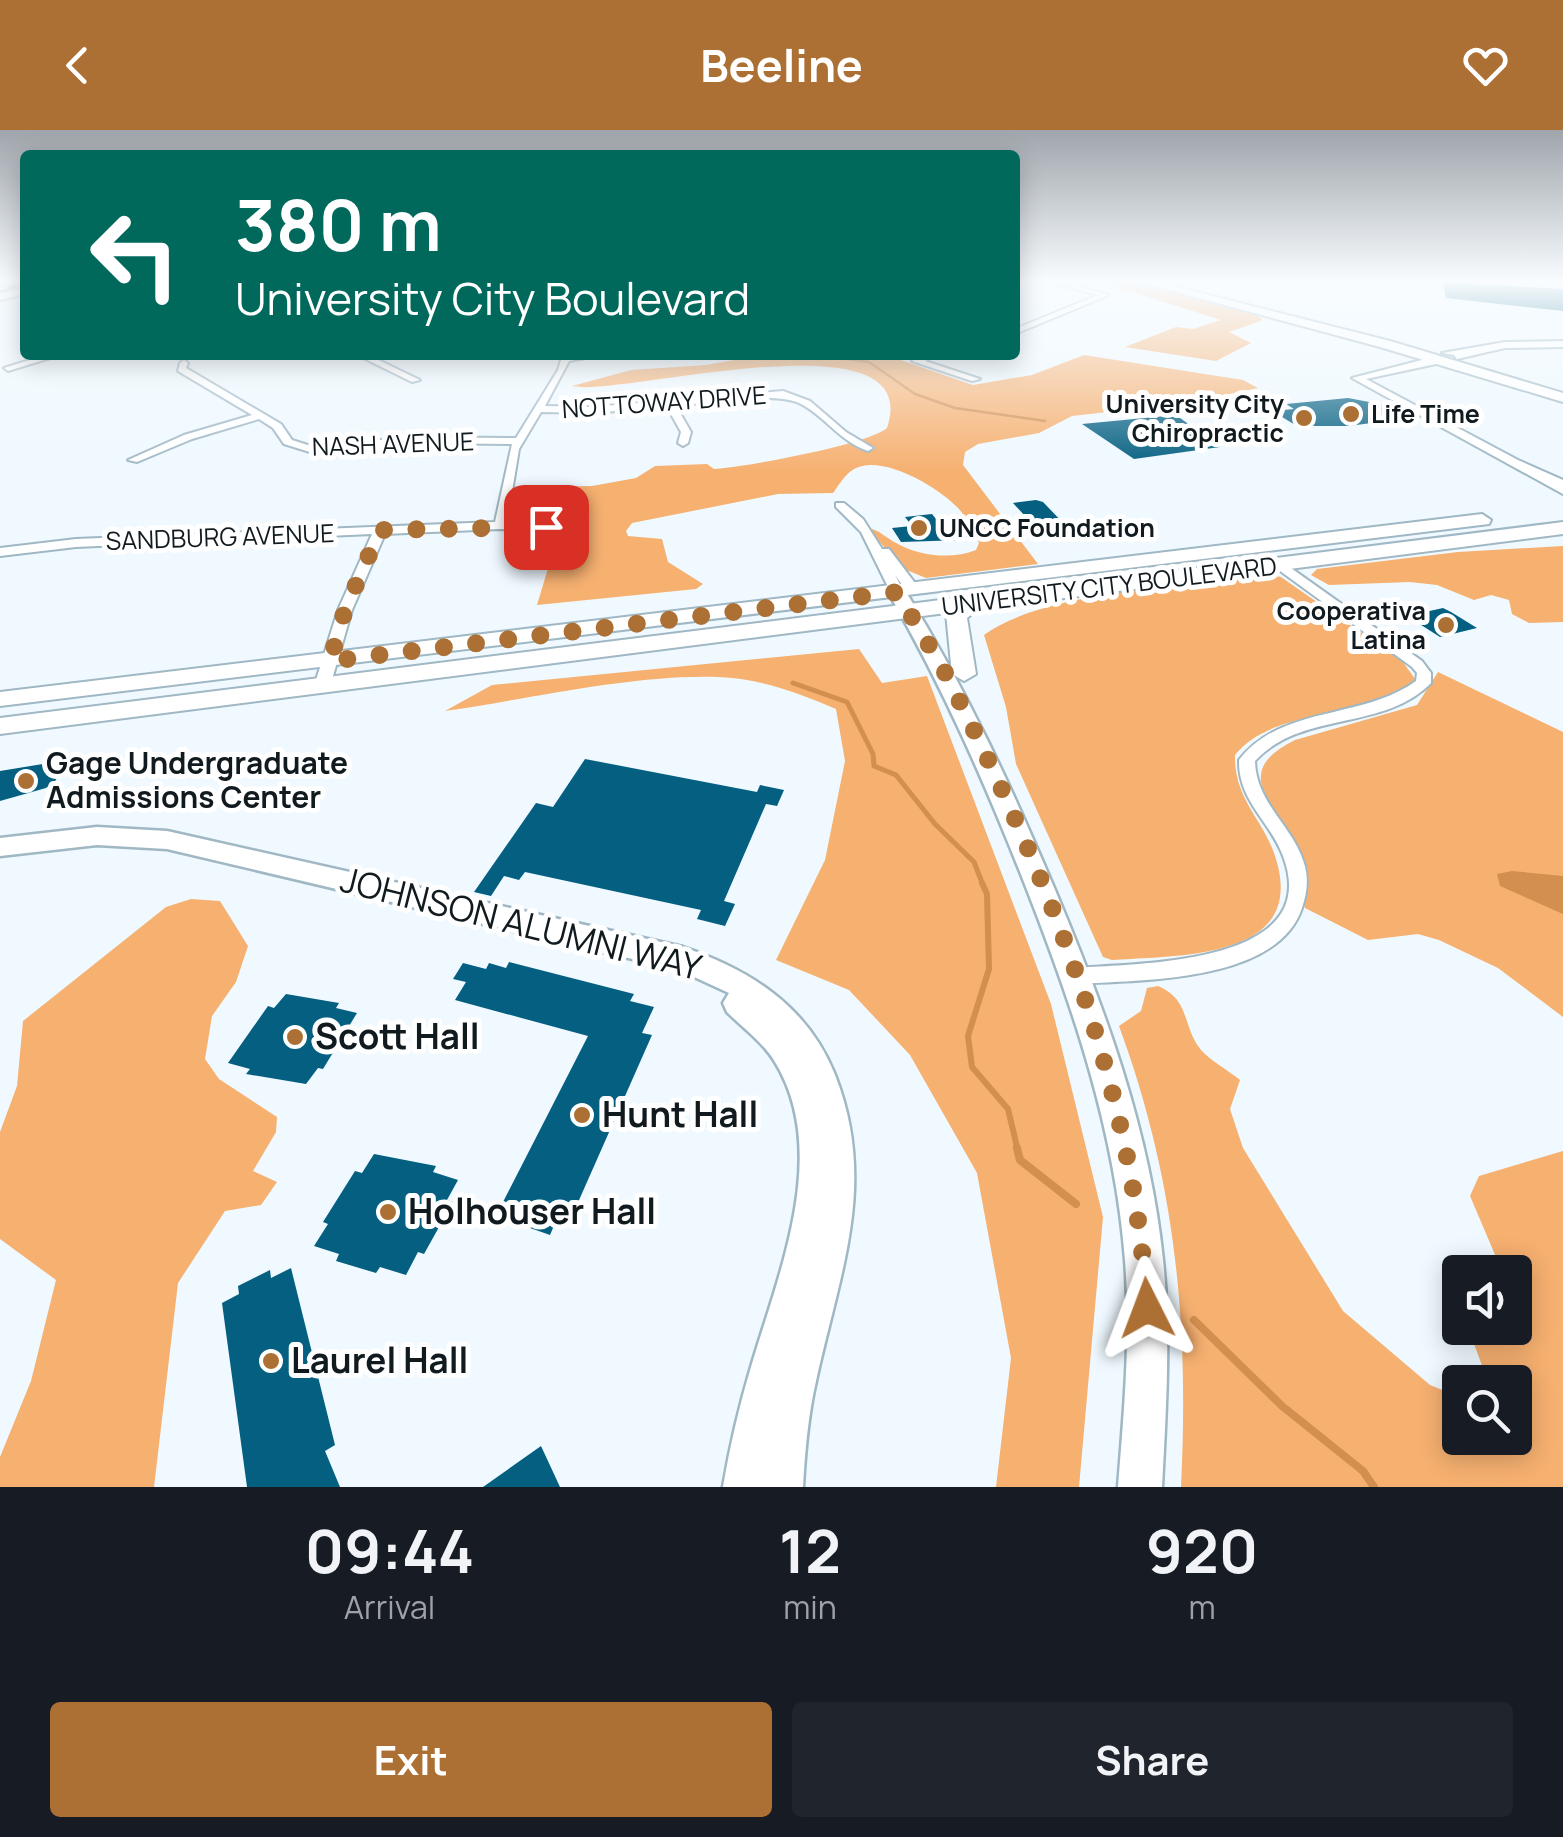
<!DOCTYPE html>
<style>
:root{--surface:#171b24;--page:#20242c;--text:#f1f3f6;--muted:#9ea1a6;--accent:#ad7034}
body{margin:0;font-family:Manrope,sans-serif;background:var(--page);color:var(--text);height:100vh;display:flex;flex-direction:column;font-size:38px;white-space:nowrap}
*{box-sizing:border-box;margin:0}
p{font-size:32px;color:var(--muted)}
.icon{flex:none;width:55px;height:55px;fill:none;stroke:currentColor;stroke-width:2;stroke-linecap:round;stroke-linejoin:round}
.map{position:relative;height:1357px;overflow:hidden}
.drawer{display:flex;flex-direction:column;background:var(--surface);flex:1}
.drawer>*{flex:none}
.top-card{position:absolute;left:20px;top:20px;width:1000px;height:210px;border-radius:10px;box-shadow:0 5px 25px #0003;background:#00695c;color:#fff;overflow:hidden}
.tools{position:absolute;left:1442px;top:1125px;display:grid;gap:20px}
.tools a{display:grid;place-items:center;width:90px;height:90px;border-radius:10px;background:var(--surface);box-shadow:0 5px 25px #0003;font-size:50px}
.pin{position:absolute;display:grid;place-items:center;width:85px;height:85px;color:#fff;margin:-42px;border-radius:20px;box-shadow:0 5px 15px #0006}
.me{position:absolute;width:110px;margin:-55px;rotate:357deg;stroke-linejoin:round;filter:drop-shadow(0 0 8px #0008)}
.turn{display:flex;align-items:center;gap:35px;height:210px;padding:0 50px;font-size:45px}
.turn .icon{width:130px;height:130px;stroke-width:2.5}
.turn b{display:block;font-size:70px;line-height:85px}
.eta{display:flex;justify-content:space-evenly;align-items:center;height:170px;text-align:center}
.eta b{font-size:60px;font-weight:700;line-height:70px}
.primary-button{display:flex;gap:20px;margin-top:auto;padding:20px 50px}
.primary-button a{flex:1;height:115px;border-radius:10px;background:var(--accent);color:#fff;font-size:40px;font-weight:700;line-height:115px;text-align:center}
.primary-button a+a{background:var(--page);color:var(--text)}
header{display:flex;justify-content:space-between;align-items:center;height:130px;padding:0 50px;background:var(--accent);color:#fff;font-size:45px;font-weight:700}
.map>svg:first-child{display:block}
</style>
<header><svg class="icon" aria-label="back" viewBox="0 0 24 24"><path d="M15 5l-7 7 7 7"/></svg>Beeline<svg class="icon" aria-label="heart" viewBox="0 0 24 24"><path d="M12 20l-8-8c-3-5 5-10 8-4 3-6 11-1 8 4z"/></svg></header>
<div class="map">
<svg width="1563" height="1357" viewBox="0 0 1563 1357">
<rect width="100%" height="100%" fill="#eff9ff"/>
<path fill="#f6b070" d="M1101,152C1131,152 1245,171 1263,190L1229,202L1251,213L1216,231L1125,217L1176,197L1193,199L1221,190Z
M762,225H886L973,255L1032,245L1084,225L1243,250L1258,258L1206,269L1218,275L1216,279L1178,274L1072,286L1039,303L978,314L965,322L963,335L1038,434L926,448L904,439L867,398C878,399 885,407 896,413C918,426 952,430 976,420L979,413C973,402 967,388 959,379C940,358 882,323 854,339C845,344 839,355 833,363L778,364L632,393L626,401L628,406L662,409L668,432L703,454L696,459L537,475L568,372L515,370L510,365L518,357L592,356L636,348L655,336L707,334L714,339C744,337 867,315 887,298C927,180 618,268 572,256L631,240L706,235Z
M1563,416V492L1529,493L1512,484L1509,470L1491,465L1474,470L1437,455L1410,452L1329,455L1311,445L1317,439L1458,422Z
M1271,445L1281,447L1403,532L1415,549C1385,592 1277,572 1235,625C1234,668 1261,687 1274,723C1312,830 1180,825 1112,830L1103,827L1016,634L1006,577L984,505C1043,461 1196,454 1271,445Z
M859,519L882,553L927,546L1051,874L1103,1087L1079,1357H996L1011,1228L977,1043L910,925L849,860L776,830L825,730L845,631L836,579C799,563 759,548 718,547C634,544 529,569 445,581L492,555Z
M1438,542L1563,602V887L1498,838L1439,810L1418,804L1368,810L1305,778C1298,758 1300,734 1292,715C1273,669 1231,642 1295,610L1417,575Z
M191,769L220,771L248,816L236,852L212,886L205,929L219,949L277,987L276,1002L253,1041L277,1052L261,1075L225,1081L178,1153L154,1357H0V1327L31,1251L56,1150L0,1109V1002L17,956L23,891L166,777Z
M1158,856C1191,870 1182,897 1201,920C1211,931 1228,940 1240,950L1230,979L1243,1018L1343,1181L1430,1255L1460,1267V1308H1515V1252H1488L1473,1211L1479,1198H1515V1142H1497L1496,1127L1470,1066L1479,1046L1563,1021V1357H1181C1189,1193 1176,1051 1119,896L1141,881L1147,858Z"/>
<path fill="#d28f4f" d="M1512,741L1563,746V784L1500,756L1497,744Z"/>
<g fill="none" stroke-linecap="round" stroke-linejoin="round">
<path stroke="#d28f4f" stroke-width="2.5" d="M817,225L869,232L915,264L955,278L1045,291"/>
<path stroke="#d28f4f" stroke-width="5" d="M793,553L847,572L873,624L874,636L896,645L935,694L974,732L983,755"/>
<path stroke="#d28f4f" stroke-width="6" d="M982,753L987,764L989,839L968,906L972,937L1008,979L1018,1021"/>
<path stroke="#d28f4f" stroke-width="8" d="M1017,1018L1020,1030L1076,1074
M1194,1190L1282,1276L1363,1341L1374,1357"/>
</g>
<path fill="#045f81" d="M1443,152L1563,159V181L1446,168Z
M1348,268L1396,277L1416,287L1349,296H1297L1272,281L1294,279L1286,274Z
M1176,285L1220,317L1134,329L1082,294Z
M1036,370L1043,372L1067,397L1038,400L1013,373Z
M932,384L944,399L954,398L963,410L901,412L892,398L912,396L905,387Z
M1443,478L1451,482L1477,498L1440,507L1407,486Z
M585,629L757,662L760,655L784,660L777,676L766,674L724,771L735,774L725,796L697,789L701,780L525,742L519,750L504,746L491,766L474,762L536,673L553,677Z
M55,632L53,638L61,636L56,650L46,658L0,671V641Z
M509,832L634,864L630,871L654,877L642,903L652,905L568,1095L556,1091L550,1105L502,1088L508,1076L502,1074L588,906L455,870L466,852L453,849L463,833L486,839L489,833L506,838Z
M286,864L339,873L336,878L357,883L323,939L318,938L306,954L246,944L250,939L228,933L268,876L274,878Z
M374,1024L436,1036L433,1042L458,1050L447,1070L453,1072L424,1124L418,1122L406,1145L380,1137L376,1143L336,1131L339,1124L314,1116L328,1094L323,1092L355,1041L362,1043Z
M291,1138L335,1315L325,1321L340,1357H247L222,1173L239,1164L238,1156L270,1140L271,1148Z
M541,1316L560,1357H483Z"/>
<g fill="none" stroke-linecap="round" stroke-linejoin="round">
<defs>
<path id="street" d="M1051,152H1063L1109,165L1015,204V199L1098,165Z
M1563,211V217L1505,218L1457,229L1454,225L1442,223L1505,212Z
M46,225H60L8,241L4,238Z
M357,225H368L420,250L412,252Z
M557,225H602L569,231L545,276L591,277L783,261L810,271L846,302L873,318L868,321C840,311 827,289 803,275C780,260 706,273 676,276L691,302L688,313L683,316L678,313L681,302L667,277L591,283L541,282L519,319L507,392L560,394L564,395V401L500,399L385,404L352,480L331,553L323,558L315,553L338,480L372,404L76,417L0,426V418L76,409L495,392L512,314L409,313L313,323L284,314L273,298L259,289L192,309L137,332L128,330L184,305L252,285L178,241L180,233L184,230L188,233L186,238L281,294L292,310L314,317L409,307L516,308L558,240L561,230Z
M924,225H936L925,231L980,249L972,251L912,231Z
M1437,226L1450,231L1366,249L1518,330L1563,350V364L1352,248Z
M836,373H844L863,389L882,419H889L918,457V463H908L895,445L904,462L902,465H892L861,402L836,377Z
M1281,431L1422,531L1431,543V553C1383,602 1302,580 1255,631C1256,673 1292,695 1304,733C1309,749 1307,763 1302,778C1277,853 1140,850 1075,854L1068,852L1065,846L1068,840L1075,838C1137,833 1325,836 1283,726C1270,691 1238,671 1239,630C1281,575 1362,590 1416,551L1417,543L1412,537L1276,438L1275,435Z"/>
<path id="secondary" d="M25,158V164L0,170V164Z
M897,456L906,462C967,561 1010,654 1055,760C1105,879 1150,1001 1163,1130C1171,1206 1166,1281 1162,1357H1118C1124,1281 1131,1206 1125,1130C1115,1000 1073,877 1026,757C985,653 944,559 888,462Z
M97,697L167,701L683,817C751,840 808,877 835,945C878,1054 839,1144 816,1251C808,1286 805,1321 803,1357H723C730,1316 739,1277 751,1237C778,1145 831,1023 775,932C764,913 742,897 727,882L723,873L729,863L679,840L167,719L97,715L0,726V708Z"/>
<path id="primary" d="M1139,152H1158L1390,211L1563,263V272L1380,217Z
M1482,384L1491,390L1489,394L0,576V562Z
M1563,392V404L978,479L967,488L976,544L964,551L952,544L946,483L0,604V588Z"/>
</defs>
<use href="#street" stroke="#a0b7c4" stroke-width="4"/>
<use href="#secondary" stroke="#a0b7c4" stroke-width="5"/>
<use href="#primary" stroke="#a0b7c4" stroke-width="4"/>
<use href="#street" fill="#fff" fill-rule="evenodd"/>
<use href="#secondary" fill="#fff" fill-rule="evenodd"/>
<use href="#primary" fill="#fff" fill-rule="evenodd"/>
<path stroke="#555e62" stroke-width="2.5" d="M0,161L25,155"/>
<defs>
<path id="rail" d="M0,159L25,154"/>
</defs>
<use href="#rail" stroke="#555e62" stroke-width="4"/>
<use href="#rail" stroke="#fff" stroke-width="2.5" stroke-dasharray="8" stroke-linecap="butt"/>
</g>
<linearGradient id="sky" x2="0" y2="1"><stop stop-color="#9fa5ab"/><stop offset="0.44" stop-color="#f8fcff"/><stop offset="1" stop-color="#f8fcff" stop-opacity="0"/></linearGradient>
<rect width="1563" height="342" fill="url(#sky)"/>
<g fill="none" stroke-linecap="round" stroke-linejoin="round">
<path stroke="#ad7034" stroke-width="18" stroke-dasharray="0 32.4" d="M546,397L380,400L345,480L330,531L898,462C914,493 935,522 951,554C1049,748 1134,959 1147,1178"/>
</g>
<g fill="#ad7034" stroke="#fff" stroke-width="4">
<circle cx="1351" cy="284" r="10"/>
<circle cx="1304" cy="288" r="10"/>
<circle cx="919" cy="398" r="10"/>
<circle cx="1446" cy="495" r="10"/>
<circle cx="26" cy="651" r="10"/>
<circle cx="295" cy="907" r="10"/>
<circle cx="582" cy="985" r="10"/>
<circle cx="388" cy="1082" r="10"/>
<circle cx="271" cy="1231" r="10"/>
</g>
<g text-anchor="middle" stroke-width="10" stroke-linejoin="round" paint-order="stroke">
<g font-size="25" fill="#111a1e" stroke="#fff">
<text transform="translate(664 272) rotate(-4)" y="9">NOTTOWAY DRIVE</text>
<text transform="translate(393 314) rotate(-2)" y="9">NASH AVENUE</text>
<text transform="translate(220 407) rotate(-2)" y="9">SANDBURG AVENUE</text>
<text transform="translate(1109 456) rotate(-7)" y="9">UNIVERSITY CITY BOULEVARD</text>
</g>
<g font-size="25" font-weight="bold" fill="#111a1e" stroke="#fff" text-anchor="end">
<text x="1284" y="283">University City<tspan x="1284" dy="29">Chiropractic</tspan></text>
<text x="1371" y="293" text-anchor="start">Life Time</text>
<text x="939" y="407" text-anchor="start">UNCC Foundation</text>
<text x="1426" y="490">Cooperativa<tspan x="1426" dy="29">Latina</tspan></text>
</g>
<g font-size="30" font-weight="bold" fill="#111a1e" stroke="#fff" text-anchor="start">
<text x="46" y="644">Gage Undergraduate<tspan x="46" dy="34">Admissions Center</tspan></text>
</g>
<g font-size="35" fill="#111a1e" stroke="#fff">
<text transform="translate(521 794) rotate(14)" y="12">JOHNSON ALUMNI WAY</text>
</g>
<g font-size="35" font-weight="bold" fill="#111a1e" stroke="#fff" text-anchor="start">
<text x="315" y="919">Scott Hall</text>
<text x="602" y="997">Hunt Hall</text>
<text x="408" y="1094">Holhouser Hall</text>
<text x="291" y="1243">Laurel Hall</text>
</g>
</g>
</svg>
<div class="tools">
<a><svg class="icon" aria-label="sound" viewBox="0 0 24 24"><path d="M4 9h4l5-4v14l-5-4H4zM17 9q2 3 0 6"/></svg></a>
<a><svg class="icon" aria-label="search" viewBox="0 0 24 24"><circle cx="10" cy="10" r="6"/><path d="M15 15l6 6"/></svg></a>
</div>
<div class="pin" style="left:546px;top:397px;background:#d93025"><svg class="icon" aria-label="arrive" viewBox="0 0 24 24"><path d="M6 21V4h12l-3 4 3 4H6"/></svg></div>
<svg class="me" style="left:1147px;top:1178px" viewBox="-20 -20 40 40"><path d="M0-17L14 15 0 8-14 15z" fill="#ad7034" stroke="#fff" stroke-width="4"/></svg>
<div class="top-card">
<div class="turn"><svg class="icon" aria-label="left" viewBox="0 0 24 24"><path d="M17 20v-9H6M10 6l-5 5 5 5"/></svg><div><b>380 m</b>University City Boulevard</div></div>
</div>
</div>
<section class="drawer">
<div class="eta">
<div><b>09:44</b><p>Arrival</p></div>
<div><b>12</b><p>min</p></div>
<div><b>920</b><p>m</p></div>
</div>
<div class="primary-button"><a>Exit</a><a>Share</a></div>
</section>
